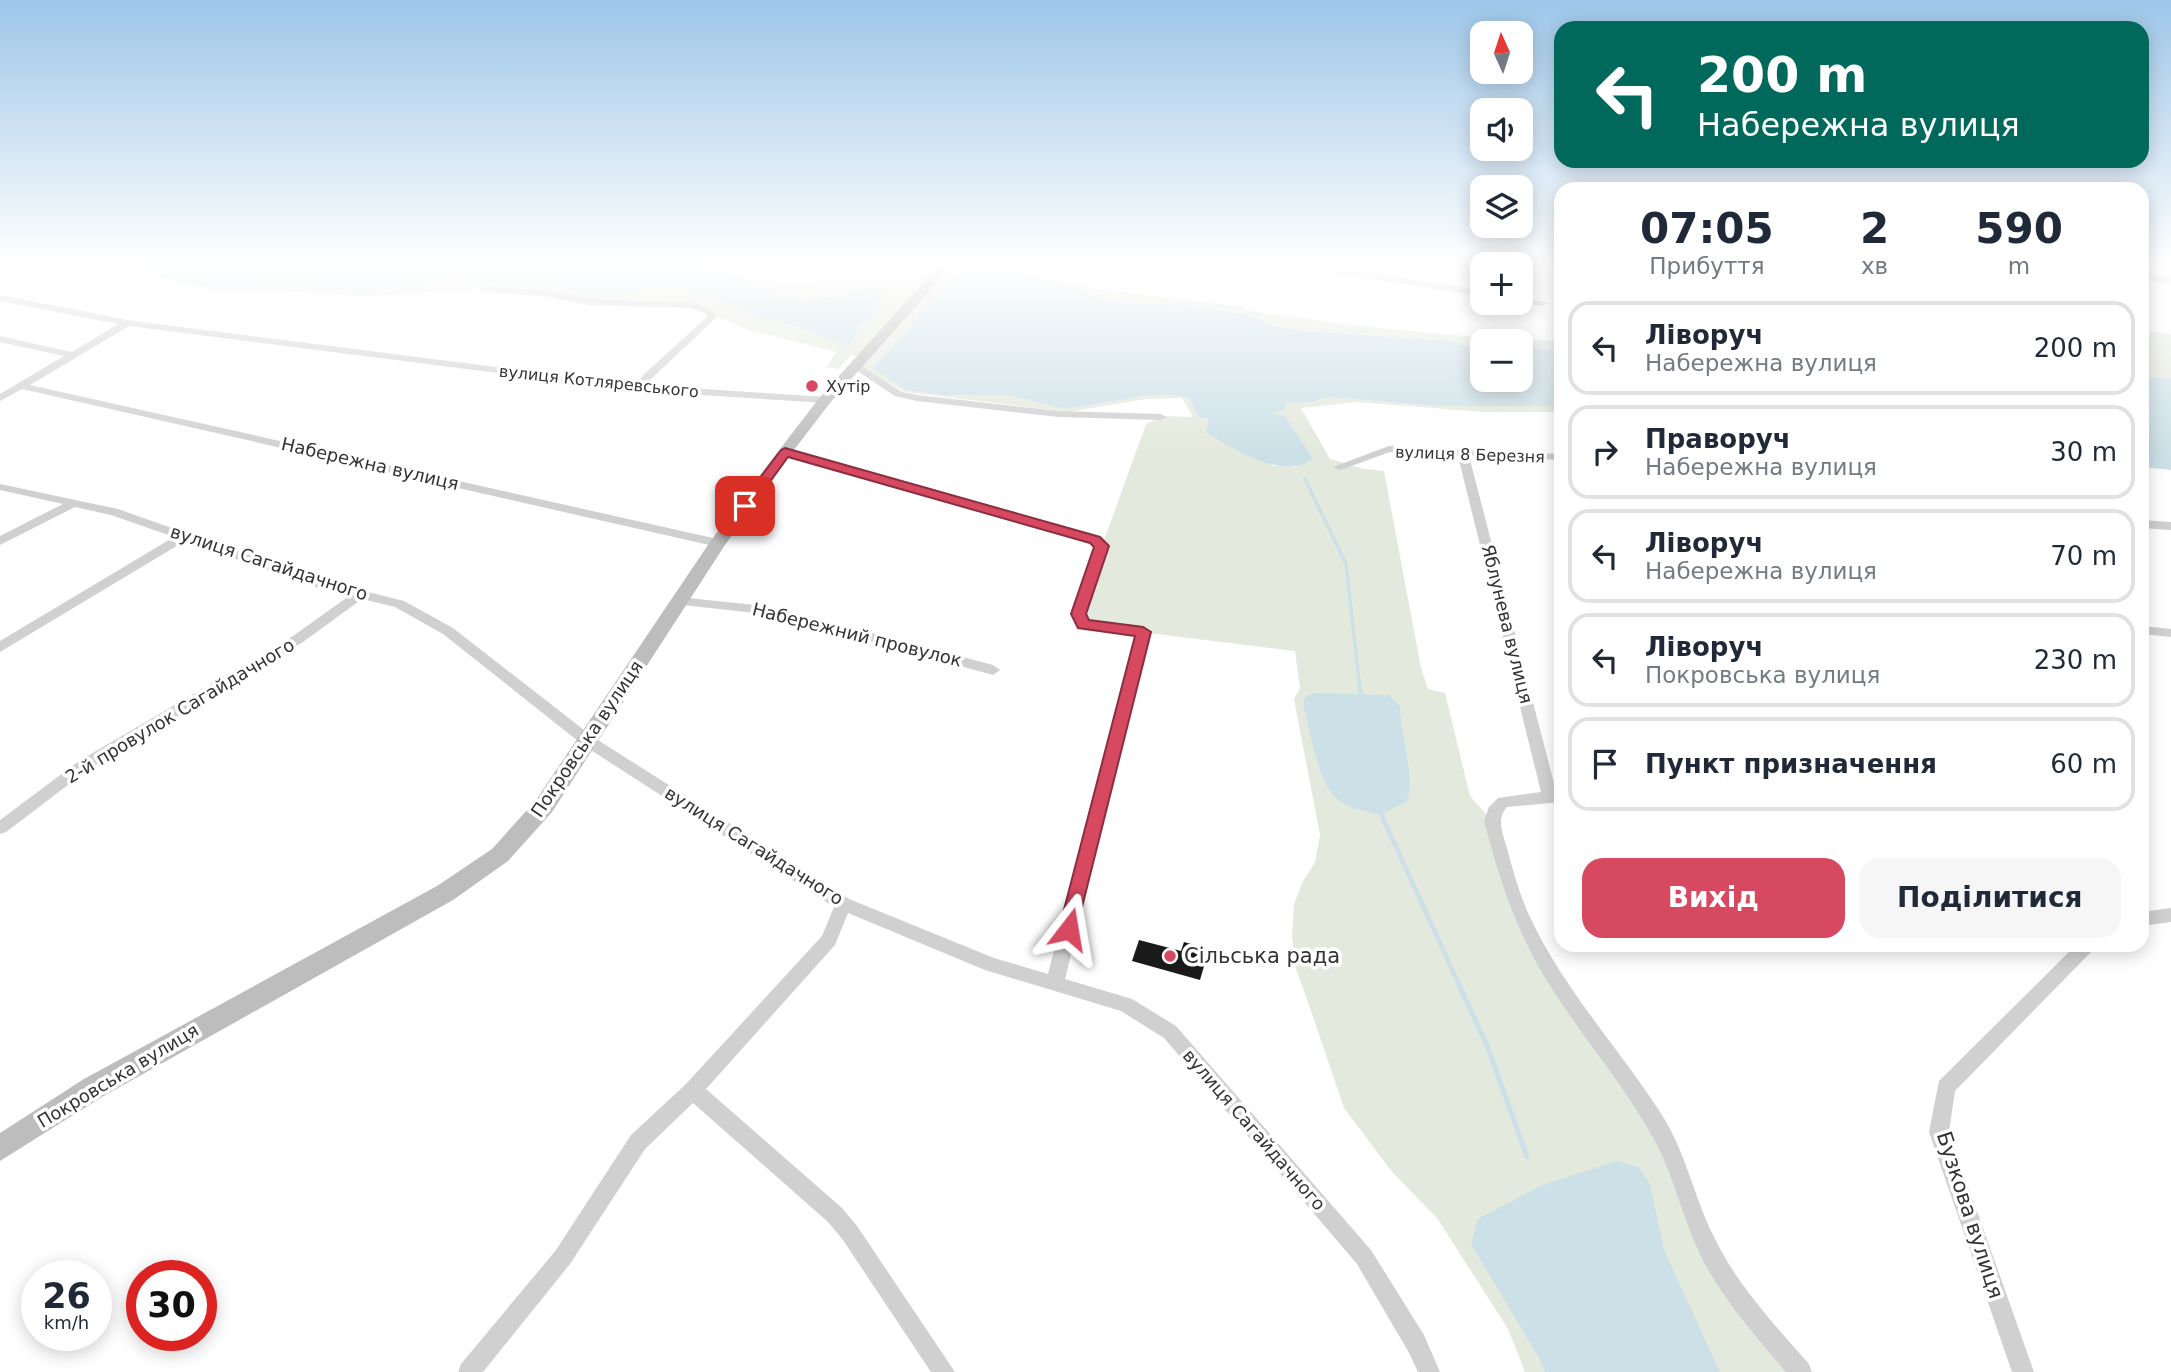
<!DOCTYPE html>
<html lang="uk">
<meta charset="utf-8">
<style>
:root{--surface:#fff;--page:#f6f6f7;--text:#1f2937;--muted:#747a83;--line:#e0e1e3;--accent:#d64961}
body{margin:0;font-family:"DejaVu Sans",sans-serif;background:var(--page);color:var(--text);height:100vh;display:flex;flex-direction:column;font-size:26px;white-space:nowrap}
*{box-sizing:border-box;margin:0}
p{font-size:23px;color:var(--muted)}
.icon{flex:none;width:38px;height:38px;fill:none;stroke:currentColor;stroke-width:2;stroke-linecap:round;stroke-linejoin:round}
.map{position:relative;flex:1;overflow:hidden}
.panel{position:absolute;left:1554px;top:182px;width:595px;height:770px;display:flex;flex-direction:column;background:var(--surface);border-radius:21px;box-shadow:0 4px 18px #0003}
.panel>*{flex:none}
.hud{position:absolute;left:1554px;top:21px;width:595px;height:147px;border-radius:21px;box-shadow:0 4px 18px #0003;background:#00695c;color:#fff;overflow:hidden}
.needle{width:46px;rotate:357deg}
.fabs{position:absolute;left:1470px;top:21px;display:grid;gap:14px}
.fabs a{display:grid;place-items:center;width:63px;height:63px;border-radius:14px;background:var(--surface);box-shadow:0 4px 18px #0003;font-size:35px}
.speed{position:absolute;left:21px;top:1260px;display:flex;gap:14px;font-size:35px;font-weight:700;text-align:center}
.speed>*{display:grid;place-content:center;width:91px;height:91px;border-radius:50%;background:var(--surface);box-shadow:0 4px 18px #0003;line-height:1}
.speed small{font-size:18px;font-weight:400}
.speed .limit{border:10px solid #d22;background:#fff;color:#111}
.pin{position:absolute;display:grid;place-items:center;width:60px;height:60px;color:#fff;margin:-30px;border-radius:14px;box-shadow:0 4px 10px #0006}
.me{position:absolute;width:77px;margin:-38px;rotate:14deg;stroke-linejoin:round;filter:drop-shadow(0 0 5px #0008)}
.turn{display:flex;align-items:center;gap:24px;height:147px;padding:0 28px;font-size:32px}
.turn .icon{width:91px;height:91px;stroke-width:2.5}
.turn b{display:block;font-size:49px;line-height:60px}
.eta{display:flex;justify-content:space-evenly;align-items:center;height:119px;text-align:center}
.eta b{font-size:42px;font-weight:800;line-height:49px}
.primary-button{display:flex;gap:14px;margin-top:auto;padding:14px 28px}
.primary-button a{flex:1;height:80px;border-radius:21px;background:var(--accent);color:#fff;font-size:28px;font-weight:800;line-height:80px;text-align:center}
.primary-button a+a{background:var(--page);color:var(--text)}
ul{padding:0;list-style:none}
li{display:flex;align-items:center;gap:21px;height:94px;margin:0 14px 10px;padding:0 14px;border:4px solid var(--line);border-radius:21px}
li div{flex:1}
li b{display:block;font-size:26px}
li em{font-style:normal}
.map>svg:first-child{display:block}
</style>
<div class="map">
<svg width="2171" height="1372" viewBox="0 0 2171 1372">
<rect width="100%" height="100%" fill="#fff"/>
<path fill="#e4e9dd" d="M91,262H103L174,280L285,284L301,282L333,291L343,289L365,293L461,275L483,282H517L529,286L550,283L591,296L667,288L699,292L763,318L852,342L861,325L870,321L874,310L886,293L844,294L809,301L791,300L694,262H725L745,273L790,285L868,276L912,277L929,262H995L1092,288L1244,307V310C1349,326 1455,338 1561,341V349L1521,348V341H1482V347L1462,345L1454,341L1304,331L1271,325L1248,315L1195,306L1097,300L1079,289L1009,270L990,269L969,272L949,281L874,369L976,394L1007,395L1066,409L1145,396L1170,395L1188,397L1199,417L1209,419L1207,433L1274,466L1295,467L1313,458L1285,417L1271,414L1286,403L1314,402L1327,397L1436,406H1561V412H1483L1357,402L1301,408L1330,459L1364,469L1384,471L1421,668L1428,689L1445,693L1470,796L1492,821L1520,916L1655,1121L1705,1242L1801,1372H1525L1508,1329L1437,1218L1393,1173L1344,1108L1308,1002L1295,966L1292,935L1294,904L1303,881L1315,862L1320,835L1294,699L1300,688L1295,651L1084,625L1102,546L1146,424L1164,416L1193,417L1182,398L1146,399L1068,412L905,392L855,365L861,357L851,355L838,369L826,367L837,352L749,330L717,317L695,304L650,300H591L483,289L364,297L312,293L217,291Z
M2142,331L2171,334V378H2142Z"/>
<path fill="#cce0e7" d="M103,262H694L791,300L809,301L870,289L887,294L874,309L870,321L860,325L852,343L846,345L798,327L763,318L699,292L667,288L591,296L550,283L529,286L517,282H483L461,275L365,293L343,289L333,291L301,282L225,289L174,280Z
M990,269L1009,270L1079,289L1097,300L1195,306L1248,315L1271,325L1304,331L1454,341L1462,345L1482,347V380H1521V348L1561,349V406H1436L1327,397L1314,402L1286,403L1285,409L1272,414L1285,416L1313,458C1283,483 1235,448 1206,433L1209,419L1199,417L1188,397L1170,395L1145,396L1066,409L1007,395H943L907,390L873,369L949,281L969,272Z
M2142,378H2171V470L2142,467Z
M1315,693L1389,695L1400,706C1400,735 1416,776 1407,801L1380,815C1365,810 1344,808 1334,796C1317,777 1310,730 1303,705L1305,697Z
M1617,1161L1639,1167L1650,1184L1664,1250L1720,1372H1545L1539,1358L1471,1244L1478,1219L1540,1186Z"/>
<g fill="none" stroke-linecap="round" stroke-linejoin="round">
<path stroke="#cce0e7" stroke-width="3.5" d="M1305,479L1346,564L1360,690"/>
<path stroke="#cce0e7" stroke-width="4.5" d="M1360,688L1361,697
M1380,812L1462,991"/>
<path stroke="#cce0e7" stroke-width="5" d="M1461,989L1488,1048L1527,1157"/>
</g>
<path fill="#1a1a1a" d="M1139,940L1181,951L1184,942L1209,949L1200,980L1132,961Z"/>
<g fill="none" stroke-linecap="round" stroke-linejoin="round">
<path fill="#d0d0d0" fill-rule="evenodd" d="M1275,262H1297L1482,290V296L1279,265Z
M2142,274L2171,277V283L2142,280Z
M485,287L544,290L590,299L692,302L713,310L717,317L651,379L647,385L825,397L830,400L825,403L640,391L129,326L30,385L722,540L724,543L718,547L22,389L0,401V394L64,356L0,342V336L72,352L118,324L0,301V295L127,320L637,385L643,375L707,317L706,314L691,308L590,305L544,296L482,292L480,290Z
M1521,297L1548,303L1543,306L1521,303Z
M855,362L902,392L917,395L1059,411L1161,414L1166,417L1161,420L1059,417L917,401L895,396L851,367L850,365Z
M1389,446L1561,454V460L1469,456L1556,791L1561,790V802L1507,807C1495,820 1504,836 1508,852C1514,874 1520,896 1530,917C1564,990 1619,1048 1662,1115C1686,1153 1694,1197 1714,1237C1737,1285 1774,1324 1809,1364L1812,1372H1786C1754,1334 1720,1297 1699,1252C1682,1216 1674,1177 1656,1143C1625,1085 1580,1035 1546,979C1515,929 1499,877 1484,821L1489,807L1498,798L1541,792L1458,456L1390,452L1343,469L1339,470L1333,467Z
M785,449L1099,537L1108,546L1086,614L1089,621L1143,628L1150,632L1065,979L1132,999L1176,1026L1371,1250L1424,1335L1440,1372H1418L1408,1351L1357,1264L1164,1038L1121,1011L985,970L848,913L835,945L706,1089L842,1208L857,1226L955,1372H931L843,1240L828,1222L693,1103L645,1149L570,1264L483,1372H458L461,1364L556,1250L631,1135L686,1084L822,936L834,907L583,745L443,634L395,607L362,599L303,642L89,769L6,832L0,834V820L79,761L293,636L349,596L315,587L185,541L0,652V641L174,537L111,515L75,507L0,545V536L63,504L0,490V484L118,509L183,532H190L192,535L324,581L404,601L453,628L593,737L849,899L994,958L1048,974L1135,636L1084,629L1079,628L1072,614L1096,547L1091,543L781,454V450Z
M2142,520L2171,522V530L2142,528Z
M679,597L774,607L993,665L1000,670L993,675L774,615L674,604L673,601Z
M2142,626L2171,629V637L2142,634Z
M2171,908V922L2142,926V912Z
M2076,945H2096L2093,950L1955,1091L1949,1132L2034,1372H2012L1929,1132L1939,1081Z"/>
<path fill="#bdbdbd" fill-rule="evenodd" d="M942,262H955L830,403L790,455L725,545L552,812L508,861L453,900L102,1097L0,1161V1133L84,1079L437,886L492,849L536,800L712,539L780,449L820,397Z"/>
</g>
<linearGradient id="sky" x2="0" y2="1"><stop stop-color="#9dc6e8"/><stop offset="0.58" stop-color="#fff"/><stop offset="1" stop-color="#fff" stop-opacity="0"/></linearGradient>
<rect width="2171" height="454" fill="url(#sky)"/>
<path fill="#d64961" stroke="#8b2f3f" stroke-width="2" d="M785,448L1100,537L1109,546L1086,614L1089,620L1143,627L1151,632L1075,935L1069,937L1062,935L1059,929L1135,636L1078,628L1071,614L1094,547L1090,543L788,457L750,509H740V504L781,450Z"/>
<g fill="#d64961" stroke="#fff" stroke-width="2.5">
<circle cx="812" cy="386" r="7"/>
<circle cx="1170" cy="956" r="7"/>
</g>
<g text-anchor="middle" stroke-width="7" stroke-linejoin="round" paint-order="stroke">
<g font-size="16" fill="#333" stroke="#fff">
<text transform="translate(599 381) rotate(6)" y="6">вулиця Котляревського</text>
<text transform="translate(1470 454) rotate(2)" y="6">вулиця 8 Березня</text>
</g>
<g font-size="16" fill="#333" stroke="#fff" text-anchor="start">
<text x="826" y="392">Хутір</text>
</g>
<g font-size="18" fill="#333" stroke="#fff">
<text transform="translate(370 464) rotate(13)" y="6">Набережна вулиця</text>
<text transform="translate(269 563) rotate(18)" y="6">вулиця Сагайдачного</text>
<text transform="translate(1507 624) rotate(76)" y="6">Яблунева вулиця</text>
<text transform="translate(857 635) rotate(14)" y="6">Набережний провулок</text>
<text transform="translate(180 711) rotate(-31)" y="6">2-й провулок Сагайдачного</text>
<text transform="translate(587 739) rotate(-56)" y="6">Покровська вулиця</text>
<text transform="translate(754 846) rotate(32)" y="6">вулиця Сагайдачного</text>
<text transform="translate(118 1076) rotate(-31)" y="6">Покровська вулиця</text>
<text transform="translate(1254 1130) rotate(49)" y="6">вулиця Сагайдачного</text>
</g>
<g font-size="21" fill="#333" stroke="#fff" text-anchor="start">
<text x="1184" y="963">Сільська рада</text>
</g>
<g font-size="21" fill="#333" stroke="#fff">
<text transform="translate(1970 1215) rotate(72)" y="7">Бузкова вулиця</text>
</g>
</g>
</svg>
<div class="fabs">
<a><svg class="needle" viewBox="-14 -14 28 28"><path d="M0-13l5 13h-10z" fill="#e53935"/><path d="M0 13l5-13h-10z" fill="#747a83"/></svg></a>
<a><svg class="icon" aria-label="sound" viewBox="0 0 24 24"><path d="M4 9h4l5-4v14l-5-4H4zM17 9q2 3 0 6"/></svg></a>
<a><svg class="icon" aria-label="layers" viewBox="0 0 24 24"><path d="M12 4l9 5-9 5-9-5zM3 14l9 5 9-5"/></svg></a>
<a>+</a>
<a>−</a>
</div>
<div class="speed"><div>26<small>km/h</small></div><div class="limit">30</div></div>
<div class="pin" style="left:745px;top:506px;background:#d93025"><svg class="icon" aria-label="arrive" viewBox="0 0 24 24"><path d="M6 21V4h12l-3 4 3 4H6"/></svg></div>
<svg class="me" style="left:1069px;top:929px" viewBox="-20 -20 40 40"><path d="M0-17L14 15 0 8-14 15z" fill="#d64961" stroke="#fff" stroke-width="4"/></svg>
<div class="hud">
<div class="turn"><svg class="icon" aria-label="left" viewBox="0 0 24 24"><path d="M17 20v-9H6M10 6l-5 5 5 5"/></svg><div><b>200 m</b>Набережна вулиця</div></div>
</div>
<section class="panel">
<div class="eta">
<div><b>07:05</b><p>Прибуття</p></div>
<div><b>2</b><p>хв</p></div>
<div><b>590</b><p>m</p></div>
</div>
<ul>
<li><svg class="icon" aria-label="left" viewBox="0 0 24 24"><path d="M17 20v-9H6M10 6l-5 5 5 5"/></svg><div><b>Ліворуч</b><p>Набережна вулиця</p></div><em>200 m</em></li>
<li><svg class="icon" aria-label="right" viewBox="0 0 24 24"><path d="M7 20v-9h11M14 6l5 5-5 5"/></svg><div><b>Праворуч</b><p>Набережна вулиця</p></div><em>30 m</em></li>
<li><svg class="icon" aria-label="left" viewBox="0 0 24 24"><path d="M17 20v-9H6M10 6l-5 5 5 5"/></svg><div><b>Ліворуч</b><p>Набережна вулиця</p></div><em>70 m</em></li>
<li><svg class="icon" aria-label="left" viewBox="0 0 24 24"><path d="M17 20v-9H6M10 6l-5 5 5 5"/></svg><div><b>Ліворуч</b><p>Покровська вулиця</p></div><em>230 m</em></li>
<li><svg class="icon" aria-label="arrive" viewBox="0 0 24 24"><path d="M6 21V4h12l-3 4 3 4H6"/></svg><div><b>Пункт призначення</b></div><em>60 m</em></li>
</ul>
<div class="primary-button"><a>Вихід</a><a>Поділитися</a></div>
</section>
</div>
